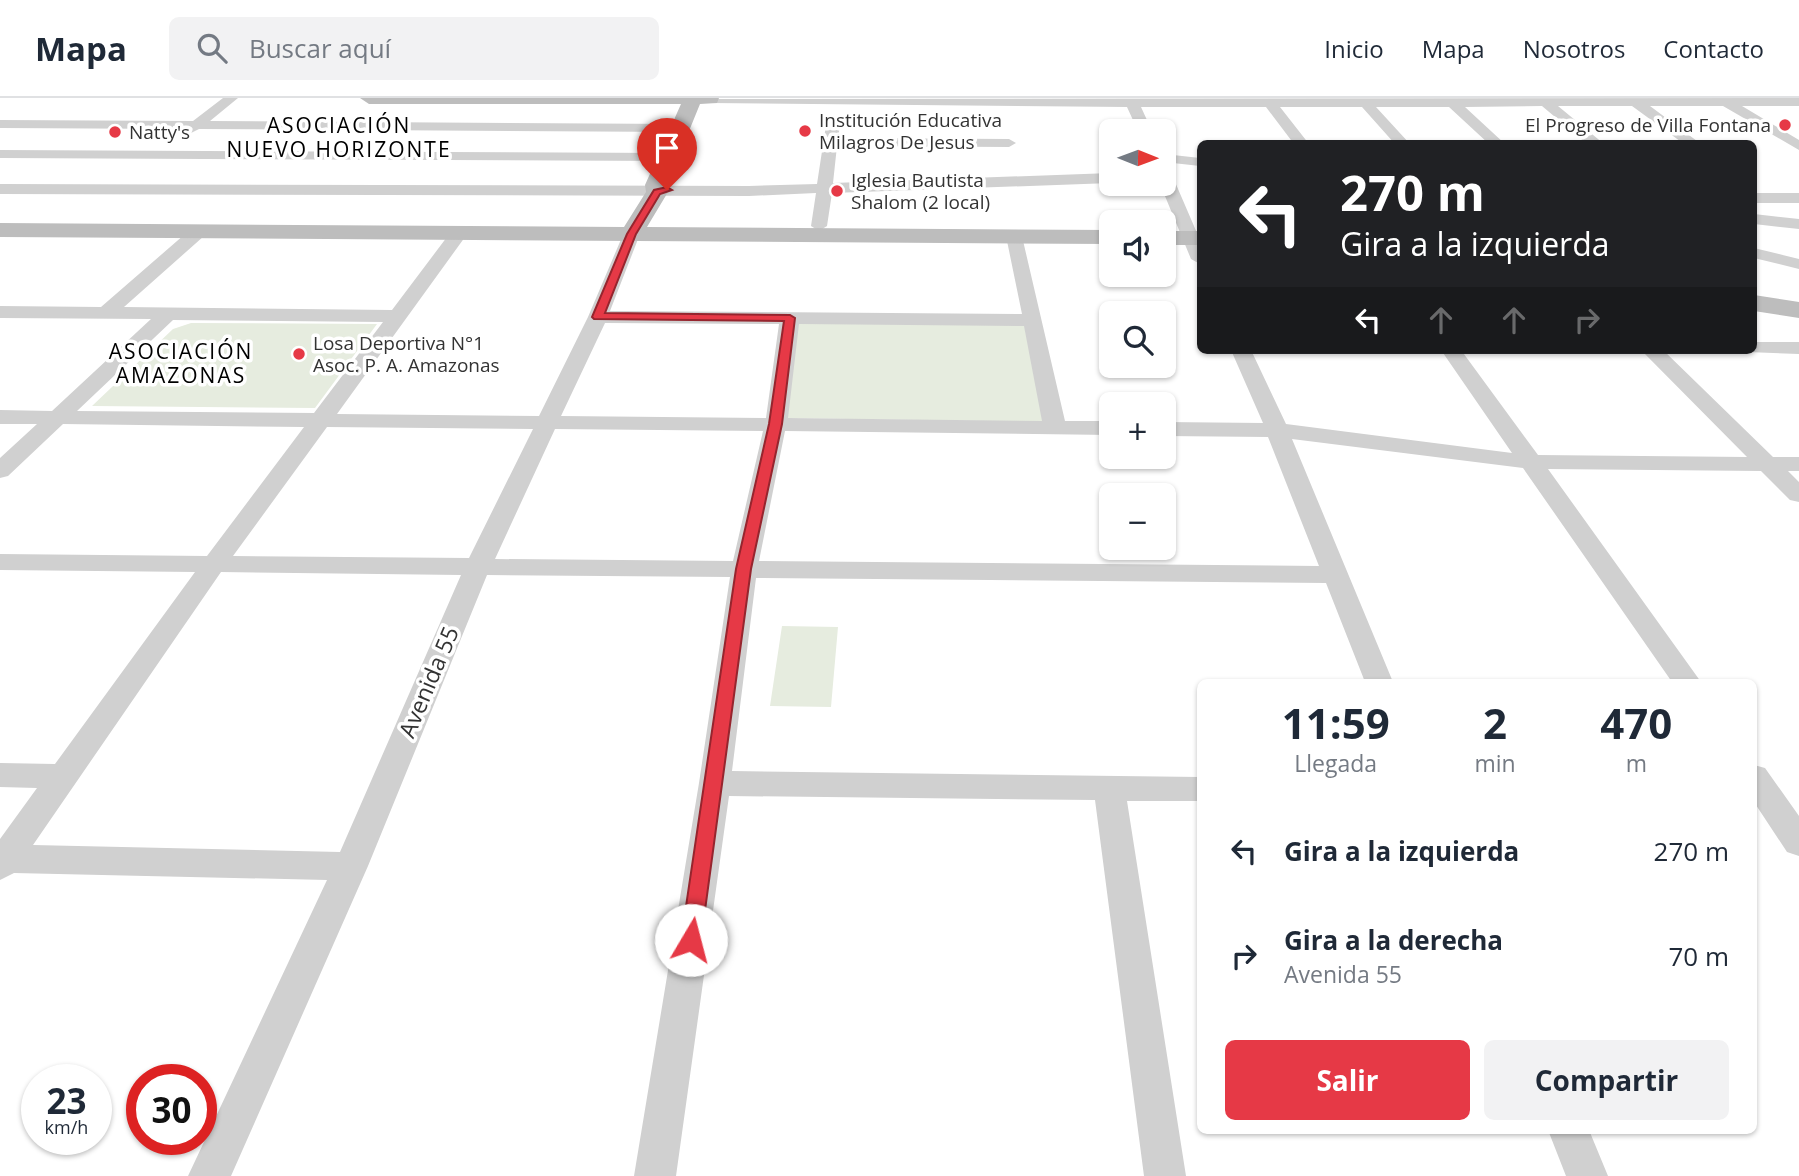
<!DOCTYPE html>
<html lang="es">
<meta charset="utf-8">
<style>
:root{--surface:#fff;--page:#f2f2f3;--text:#1f2937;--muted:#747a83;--line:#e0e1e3;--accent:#e63946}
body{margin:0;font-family:"Open Sans",sans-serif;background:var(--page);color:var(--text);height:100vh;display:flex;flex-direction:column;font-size:26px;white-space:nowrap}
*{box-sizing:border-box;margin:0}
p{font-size:23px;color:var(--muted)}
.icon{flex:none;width:38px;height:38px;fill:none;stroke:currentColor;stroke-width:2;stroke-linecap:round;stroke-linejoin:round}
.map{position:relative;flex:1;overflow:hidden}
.drawer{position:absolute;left:1197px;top:581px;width:560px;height:455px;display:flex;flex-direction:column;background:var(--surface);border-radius:10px;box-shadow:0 2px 5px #0004}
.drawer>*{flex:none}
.guide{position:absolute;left:1197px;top:42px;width:560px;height:214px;border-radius:10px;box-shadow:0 2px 5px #0004;background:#202124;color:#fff;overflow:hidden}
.needle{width:46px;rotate:91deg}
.fabs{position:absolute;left:1099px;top:21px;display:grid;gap:14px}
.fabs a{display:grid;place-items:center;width:77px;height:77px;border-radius:10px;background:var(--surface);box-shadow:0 2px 5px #0004;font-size:35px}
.speed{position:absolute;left:21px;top:966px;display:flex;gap:14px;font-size:35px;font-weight:700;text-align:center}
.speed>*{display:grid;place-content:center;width:91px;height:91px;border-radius:50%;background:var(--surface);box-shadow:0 2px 5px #0004;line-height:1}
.speed small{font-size:18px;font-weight:400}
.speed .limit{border:10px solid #d22;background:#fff;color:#111}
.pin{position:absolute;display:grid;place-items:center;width:60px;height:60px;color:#fff;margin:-72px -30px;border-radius:50% 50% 50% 0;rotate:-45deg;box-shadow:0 0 7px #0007}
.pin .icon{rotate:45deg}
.me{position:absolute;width:77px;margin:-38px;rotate:8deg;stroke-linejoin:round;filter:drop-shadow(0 0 5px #0008)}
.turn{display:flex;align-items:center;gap:24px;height:147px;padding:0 28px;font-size:32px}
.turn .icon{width:91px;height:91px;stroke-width:2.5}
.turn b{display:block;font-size:49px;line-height:60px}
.lanes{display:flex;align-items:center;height:66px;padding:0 28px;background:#0003;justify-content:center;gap:35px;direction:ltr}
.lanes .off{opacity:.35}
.eta{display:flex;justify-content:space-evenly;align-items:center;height:119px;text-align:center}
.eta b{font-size:42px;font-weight:700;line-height:49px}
.cta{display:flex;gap:14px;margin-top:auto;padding:14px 28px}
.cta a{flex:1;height:80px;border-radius:10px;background:var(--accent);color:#fff;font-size:28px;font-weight:700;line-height:80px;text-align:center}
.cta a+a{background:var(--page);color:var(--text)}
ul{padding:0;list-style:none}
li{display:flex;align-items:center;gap:21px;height:105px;padding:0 28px}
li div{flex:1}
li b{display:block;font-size:26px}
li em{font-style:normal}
header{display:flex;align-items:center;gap:42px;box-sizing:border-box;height:98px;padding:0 35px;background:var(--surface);border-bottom:2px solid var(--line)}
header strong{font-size:33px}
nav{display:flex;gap:38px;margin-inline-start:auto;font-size:24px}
.search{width:490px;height:63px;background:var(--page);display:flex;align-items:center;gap:18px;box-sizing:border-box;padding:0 24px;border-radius:10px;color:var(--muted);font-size:26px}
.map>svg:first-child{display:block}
</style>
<header>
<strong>Mapa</strong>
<div class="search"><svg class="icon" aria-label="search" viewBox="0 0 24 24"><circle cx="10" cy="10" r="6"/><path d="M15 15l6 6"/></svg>Buscar aquí</div>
<nav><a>Inicio</a><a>Mapa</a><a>Nosotros</a><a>Contacto</a></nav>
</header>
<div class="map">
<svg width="1799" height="1078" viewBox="0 0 1799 1078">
<rect width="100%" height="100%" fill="#fff"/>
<path fill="#e6ecdf" d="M799,223L1025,225L1044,324L785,320Z
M191,225L377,226L315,310L92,308L173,231Z
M782,528L838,529L831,609L770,608Z"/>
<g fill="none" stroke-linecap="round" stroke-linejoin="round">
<path fill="#d0d0d0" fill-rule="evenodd" d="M223,0H238L210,23L680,26L687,30L680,34L199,31L191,35L184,31L0,30V22L193,23Z
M1799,0V8H1742L1799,42V52L1723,8H1650L1701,46H1684L1632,8H1558L1604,46H1587L1542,8L1465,9L1505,46H1489L1449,9H1376L1410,46H1395L1362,9H1280L1309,46H1294L1266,9H1141L1152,33H1138L1127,9L710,5L703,1Z
M833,23L840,27L838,40L1009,41L1016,45L1009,49L837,48L833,85L1111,75V85L832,95L827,128L819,133L811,128L816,95L749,98L0,96V86L749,88L817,86L826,27Z
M0,52L667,55L674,59L667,63L0,60Z
M1164,56L1200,60V68L1164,64Z
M1164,72L1172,77L1200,142V166L1191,161L1160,86H1164Z
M1754,95H1799V105H1754Z
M1754,116L1799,121V131L1754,126Z
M198,129L206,134L204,138L124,209L392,212L453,131H465L468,135L465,139L337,316L539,318L588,219L625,132H637L640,136L610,213L1022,216L1006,138L1009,134H1021L1065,323H1111V337L785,333L759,463L1319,468L1268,339L1164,338V324L1263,325L1231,252H1251L1286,326L1512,355L1441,252H1461L1538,357L1747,359L1641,252H1663L1773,359H1799V373H1788L1799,384V404L1790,402L1761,373L1548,371L1701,584H1672L1523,370L1292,341L1393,584H1365L1326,485L756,480L732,673L1200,679V703H1127L1186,1078H1144L1095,702L729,698L676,1078H634L699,685L730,479L487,477L368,768L231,1078H188L327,782L14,775L0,782V741L37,690L0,689V665L55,666L195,474L0,472V456L207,458L304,329L63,326L8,378L0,380V360L37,326H0V312L52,313L151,221L0,220V208L101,209L192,130ZM173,222L383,224L314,315L77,313ZM605,225L779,226L766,320L561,318ZM799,226L1024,228L1042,323L788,320ZM327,329L533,331L469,460L233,458ZM555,331L763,333L733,463L495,461ZM221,474L461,477L340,754L33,747Z
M1754,150L1799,161V171L1754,160Z
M1754,244H1799V256L1747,254L1745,252H1754Z
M1754,667L1765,670L1799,718V758L1787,754L1754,704Z
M1548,1032H1589L1608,1078H1566Z"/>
<path fill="#bdbdbd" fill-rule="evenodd" d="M360,0H719L717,5L700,6L667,87L668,94L647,129L1111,132V146L0,139V125L624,129L646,94L645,87L681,6H369Z
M1164,133H1200V147H1164Z
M1754,197L1799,204V220L1754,213Z"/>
</g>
<path fill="#e63946" stroke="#96252e" stroke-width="2" d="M667,89L672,92L660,96L636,136L605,215L790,217L795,220L782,326L751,471L701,842L698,849L691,851L684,849L681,842L736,471L769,326L784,223L594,221L592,219L627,136L654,92Z"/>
<g fill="#e63946" stroke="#fff" stroke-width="2.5">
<circle cx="1785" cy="27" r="7"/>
<circle cx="805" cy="33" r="7"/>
<circle cx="115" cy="34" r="7"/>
<circle cx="837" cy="93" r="7"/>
<circle cx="299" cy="256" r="7"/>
</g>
<g text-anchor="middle" stroke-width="7" stroke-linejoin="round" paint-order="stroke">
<g font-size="19" fill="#333" stroke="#fff" text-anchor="start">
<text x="819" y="29">Institución Educativa<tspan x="819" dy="22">Milagros De Jesus</tspan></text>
<text x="1771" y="34" text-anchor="end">El Progreso de Villa Fontana</text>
<text x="129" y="41">Natty's</text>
<text x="851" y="89">Iglesia Bautista<tspan x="851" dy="22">Shalom (2 local)</tspan></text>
<text x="313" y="252">Losa Deportiva N°1<tspan x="313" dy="22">Asoc. P. A. Amazonas</tspan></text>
</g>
<g font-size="21" letter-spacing="2" fill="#000" stroke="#fff">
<text x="339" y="35">ASOCIACIÓN<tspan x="339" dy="24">NUEVO HORIZONTE</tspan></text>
<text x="181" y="261">ASOCIACIÓN<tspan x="181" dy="24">AMAZONAS</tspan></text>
</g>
<g font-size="23" fill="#333" stroke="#fff">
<text transform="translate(429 584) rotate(-67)" y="8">Avenida 55</text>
</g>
</g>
</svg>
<div class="fabs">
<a><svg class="needle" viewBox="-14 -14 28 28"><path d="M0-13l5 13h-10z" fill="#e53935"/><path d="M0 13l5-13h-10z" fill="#747a83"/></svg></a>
<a><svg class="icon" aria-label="sound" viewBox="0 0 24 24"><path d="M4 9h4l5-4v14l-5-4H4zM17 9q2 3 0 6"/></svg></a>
<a><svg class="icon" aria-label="search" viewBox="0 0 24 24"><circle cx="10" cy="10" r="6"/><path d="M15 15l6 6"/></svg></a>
<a>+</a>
<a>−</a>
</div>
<div class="speed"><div>23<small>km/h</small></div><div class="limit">30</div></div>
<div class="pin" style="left:667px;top:92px;background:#d93025"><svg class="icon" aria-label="arrive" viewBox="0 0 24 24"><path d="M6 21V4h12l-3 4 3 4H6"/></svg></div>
<svg class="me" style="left:691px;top:842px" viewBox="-20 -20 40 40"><circle r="19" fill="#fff"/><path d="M0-13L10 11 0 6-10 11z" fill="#e63946"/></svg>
<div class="guide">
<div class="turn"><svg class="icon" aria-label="left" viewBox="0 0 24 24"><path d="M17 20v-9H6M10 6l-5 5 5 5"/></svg><div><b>270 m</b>Gira a la izquierda</div></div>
<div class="lanes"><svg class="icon" aria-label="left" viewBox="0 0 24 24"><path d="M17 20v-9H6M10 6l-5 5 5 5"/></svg><svg class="icon off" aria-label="ahead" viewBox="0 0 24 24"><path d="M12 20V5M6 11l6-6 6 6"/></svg><svg class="icon off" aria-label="ahead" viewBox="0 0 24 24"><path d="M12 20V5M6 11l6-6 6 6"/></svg><svg class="icon off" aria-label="right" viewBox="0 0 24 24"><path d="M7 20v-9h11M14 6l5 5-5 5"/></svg></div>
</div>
<section class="drawer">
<div class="eta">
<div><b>11:59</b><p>Llegada</p></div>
<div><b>2</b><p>min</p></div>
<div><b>470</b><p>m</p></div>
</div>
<ul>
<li><svg class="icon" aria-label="left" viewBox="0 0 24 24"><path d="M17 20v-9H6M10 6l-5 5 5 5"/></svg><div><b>Gira a la izquierda</b></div><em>270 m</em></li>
<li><svg class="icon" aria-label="right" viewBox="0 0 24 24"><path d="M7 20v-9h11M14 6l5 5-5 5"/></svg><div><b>Gira a la derecha</b><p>Avenida 55</p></div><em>70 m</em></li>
</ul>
<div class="cta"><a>Salir</a><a>Compartir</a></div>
</section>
</div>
